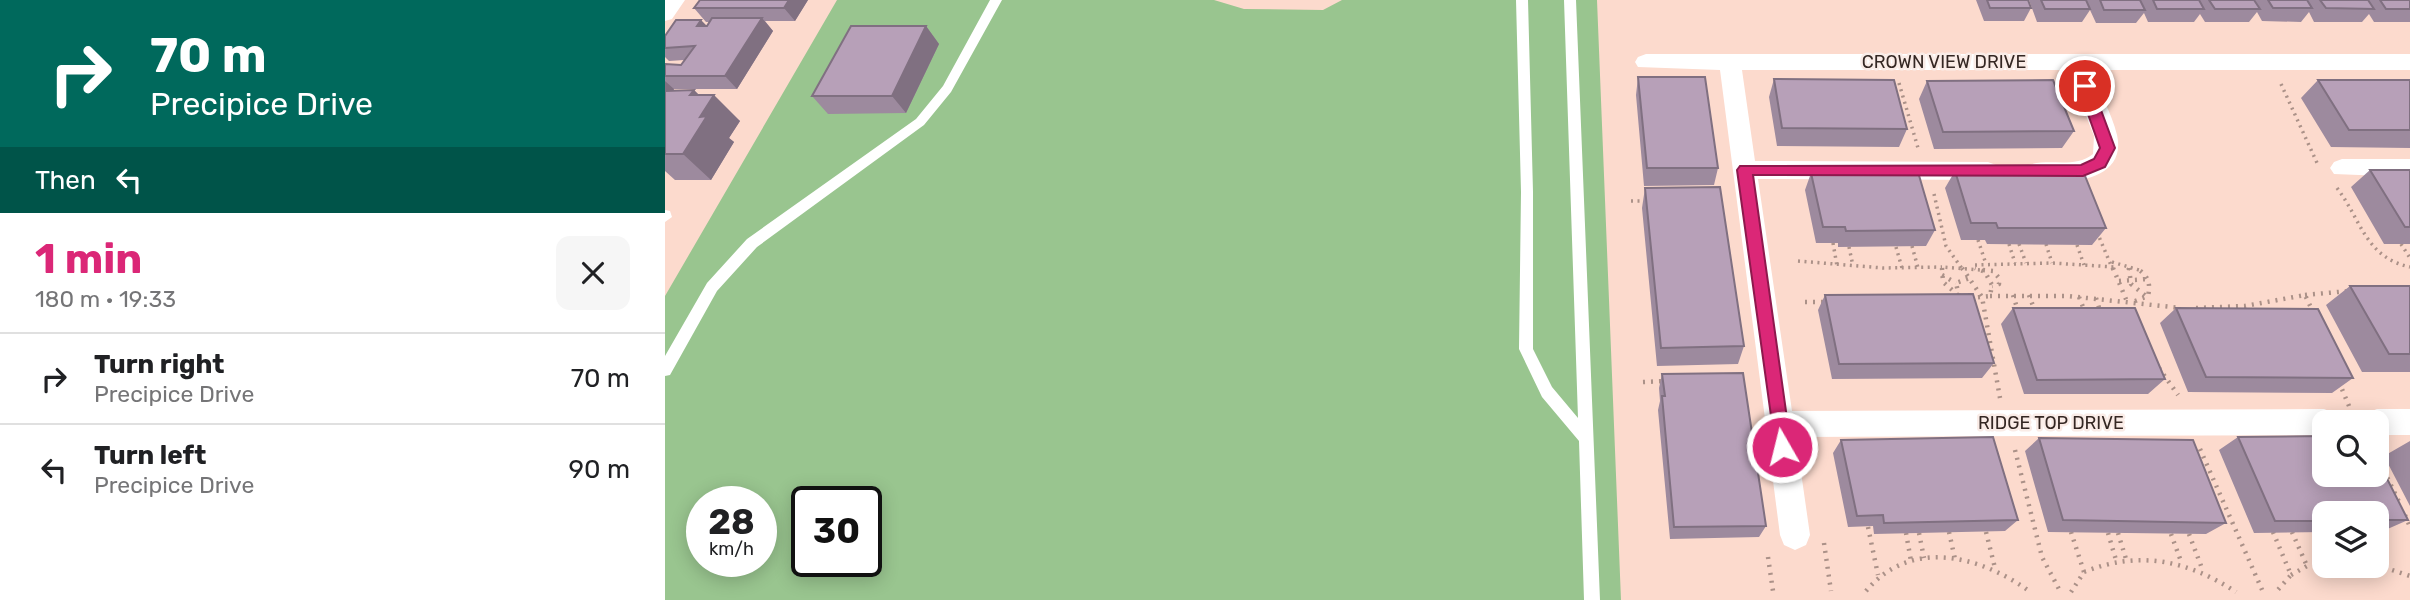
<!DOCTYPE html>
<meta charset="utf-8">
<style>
:root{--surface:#fff;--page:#f6f6f6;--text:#202124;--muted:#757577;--line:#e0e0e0;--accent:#db2777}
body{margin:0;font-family:Rubik,sans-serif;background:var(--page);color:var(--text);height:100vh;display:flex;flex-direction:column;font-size:26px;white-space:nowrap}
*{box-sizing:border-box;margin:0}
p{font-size:23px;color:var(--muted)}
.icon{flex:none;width:38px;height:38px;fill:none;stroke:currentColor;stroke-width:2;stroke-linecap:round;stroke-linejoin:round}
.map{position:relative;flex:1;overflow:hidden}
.side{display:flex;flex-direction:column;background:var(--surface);width:665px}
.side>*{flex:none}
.hud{background:#00695c;color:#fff;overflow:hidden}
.buttons{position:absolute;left:1647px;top:410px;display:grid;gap:14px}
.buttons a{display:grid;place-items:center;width:77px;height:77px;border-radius:14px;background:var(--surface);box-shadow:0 4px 18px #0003;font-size:35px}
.speed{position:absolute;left:21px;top:486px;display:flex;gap:14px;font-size:35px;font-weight:700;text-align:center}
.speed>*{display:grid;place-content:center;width:91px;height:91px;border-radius:50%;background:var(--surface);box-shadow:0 4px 18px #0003;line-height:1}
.speed small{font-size:18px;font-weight:400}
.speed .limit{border:4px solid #111;border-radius:10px;background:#fff;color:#111}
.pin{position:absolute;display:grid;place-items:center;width:60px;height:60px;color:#fff;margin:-30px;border:4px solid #fff;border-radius:50%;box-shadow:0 2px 7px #0007}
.me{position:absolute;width:77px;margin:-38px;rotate:352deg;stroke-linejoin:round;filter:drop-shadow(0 0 5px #0008)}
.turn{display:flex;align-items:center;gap:24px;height:147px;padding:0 35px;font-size:32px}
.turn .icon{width:91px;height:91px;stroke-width:2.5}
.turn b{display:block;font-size:49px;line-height:60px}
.then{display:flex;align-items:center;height:66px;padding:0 35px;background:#0003;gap:14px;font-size:26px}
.round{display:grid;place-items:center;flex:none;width:74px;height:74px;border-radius:14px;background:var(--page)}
.head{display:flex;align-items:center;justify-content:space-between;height:119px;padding:0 35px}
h1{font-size:42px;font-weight:700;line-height:52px;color:var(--accent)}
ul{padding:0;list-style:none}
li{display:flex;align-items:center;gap:21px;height:91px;padding:0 35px;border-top:2px solid var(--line)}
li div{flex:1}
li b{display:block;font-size:26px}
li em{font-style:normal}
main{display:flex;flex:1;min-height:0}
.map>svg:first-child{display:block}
</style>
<main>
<section class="side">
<div class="hud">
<div class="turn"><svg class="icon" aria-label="right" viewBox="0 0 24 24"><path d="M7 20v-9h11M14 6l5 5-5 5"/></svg><div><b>70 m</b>Precipice Drive</div></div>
<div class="then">Then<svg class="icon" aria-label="left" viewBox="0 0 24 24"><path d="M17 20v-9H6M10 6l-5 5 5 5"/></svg></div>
</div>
<div class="head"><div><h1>1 min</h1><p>180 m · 19:33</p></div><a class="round"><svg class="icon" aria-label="close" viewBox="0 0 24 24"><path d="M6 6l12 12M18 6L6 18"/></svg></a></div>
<ul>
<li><svg class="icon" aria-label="right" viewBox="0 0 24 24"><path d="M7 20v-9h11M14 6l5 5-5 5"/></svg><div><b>Turn right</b><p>Precipice Drive</p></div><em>70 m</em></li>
<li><svg class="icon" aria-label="left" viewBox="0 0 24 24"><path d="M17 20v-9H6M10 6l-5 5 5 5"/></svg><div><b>Turn left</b><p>Precipice Drive</p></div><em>90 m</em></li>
</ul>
</section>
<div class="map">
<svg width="1745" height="600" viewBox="0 0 1745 600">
<rect width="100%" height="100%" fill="#fcdacd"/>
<path fill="#99c58f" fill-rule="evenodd" d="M172,0H549L579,9L658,10L677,0H932L956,600H0V296ZM37,502H96V562H37ZM142,502H201V562H142Z"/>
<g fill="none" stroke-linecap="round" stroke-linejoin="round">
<path stroke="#ab9188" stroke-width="3.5" stroke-dasharray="2 4.5" stroke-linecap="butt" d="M1234,83L1253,148
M1616,84L1653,165
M1672,188C1697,221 1700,257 1745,267
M1269,194L1281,246L1298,270
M966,201H983
M1432,232L1448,270
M1313,240L1321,264
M1168,243L1172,266
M1344,244L1350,263
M1354,244L1361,263
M1381,244L1387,263
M1736,244L1745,258
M1412,245L1419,265
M1247,246L1253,268
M1184,247L1188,266
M1231,247L1237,268
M1133,261L1218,268L1277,267
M1447,262L1474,270
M1310,265L1387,263L1449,267
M1277,270V267L1316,270
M1463,270L1465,265"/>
<path stroke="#ab9188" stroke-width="4.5" stroke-dasharray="2 6" stroke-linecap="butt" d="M1277,268L1278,282L1294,296
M1297,268L1317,297L1335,398
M1448,268L1463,304
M1464,268L1466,284L1482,297
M1318,270L1328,271L1334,278V284L1327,286
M1277,275L1291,283
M1454,281L1483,279
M1348,295L1354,314
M1364,295L1371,314
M1640,295L1684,291
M1294,296L1291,283L1305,278
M1325,296H1403L1516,308
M1414,297L1420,312
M1305,298L1325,296L1327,285L1320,272L1310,268
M1431,298L1436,314
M1470,301L1483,296C1486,283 1483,275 1471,268
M1140,302H1160
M1531,308L1580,306L1640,295L1648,312
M1494,368L1513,395
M978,382L1001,381
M1674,382L1684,406
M1535,449L1598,592
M1350,450L1377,557L1395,591
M1712,456L1735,504
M1740,515L1745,527
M1203,527L1213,575
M1284,532L1290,559
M1321,532L1330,568
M1406,532L1419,572L1406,592
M1608,532L1626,575L1611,592
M1627,532L1642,566
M1241,533L1246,561
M1254,533L1259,558
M1443,533L1451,560
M1453,533L1461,559
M1506,534L1517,564
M1524,534L1538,571
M1159,543L1166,591
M1712,553L1717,565
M1103,557L1108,591
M1712,565L1745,576
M1419,572C1474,550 1522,560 1571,592
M1626,575L1642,566L1659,562
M1201,591C1245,538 1314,555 1364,591"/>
<path fill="#fff" fill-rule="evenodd" d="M325,0H337L286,92L259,125L92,247L52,291L5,375L0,376V356L42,283L82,239L251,119L278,86Z
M851,0H863L868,192V349L887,387L913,418L899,0H911L935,600H919L914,441L877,397L854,349L856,192Z
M0,210L5,211L7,217L0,222Z"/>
<path fill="#fff" fill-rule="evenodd" d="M0,0H20L7,19L0,21Z
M981,54H1745V70H1425C1433,90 1447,113 1452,135C1463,183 1395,187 1364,177L1360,171L1364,165C1385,158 1410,169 1428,154L1429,136L1403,70H1077L1090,161L1323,162L1331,165L1335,171L1331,177L1323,180L1093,179L1127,411L1659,409L1669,413L1673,422H1659V435L1131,437L1145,535L1141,545L1130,550L1119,545L1115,535L1055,70L973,67L970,62L973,57Z
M1677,159H1745V177L1669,174L1665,168L1669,162Z
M1712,409H1745V435H1712V422H1698L1702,413Z"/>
</g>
<path fill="#9d8a9e" d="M143,0L130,21H100L108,31L72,89H9L8,91L29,90L34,95L75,121L64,138L69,142L46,180H10L0,171V64L16,65L19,60L4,61L0,57V36L42,26L45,22H41L29,8Z
M1311,0H1363L1366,8L1359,21H1319Z
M1364,0H1745V22H1709L1704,14L1697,22H1649L1644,12L1636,22L1597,21L1592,12L1584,22H1540L1535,14L1529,22H1483L1479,13L1471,23H1431L1425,10L1417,22H1372Z
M261,26L274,44L241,113L163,114L147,96Z
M973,77L1053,168L1049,185L979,186L971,95Z
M1109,79L1242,129L1234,147L1112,146L1104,97Z
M1653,80H1745V148L1666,147L1636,98Z
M1262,81L1409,131L1397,148L1269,149L1254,99Z
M1705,170H1745V244H1719L1686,187Z
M1290,171L1441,228L1427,245L1322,244L1320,240H1296L1280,188Z
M1146,173L1270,230L1261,246L1173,247V243H1151L1140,190Z
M980,188L1079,346L1073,364L992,366L977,208Z
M1685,286H1745V372H1697L1661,305Z
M1160,295L1329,363L1317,378L1167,379L1153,310Z
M1348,308L1500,379L1483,394H1359L1336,324Z
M1511,308L1688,378L1667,393L1523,392L1495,323Z
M997,374L1101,526L1094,537L1005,539L993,410L995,401L994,388Z
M1573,437L1743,520L1718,531H1712V513H1659V532L1589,533L1554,450Z
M1374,438L1561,523L1541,534L1383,532L1360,451Z
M1176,440L1353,520L1340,531L1209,534L1208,526L1183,527L1168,453Z
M1745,441V506L1719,456Z"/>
<path fill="#807081" d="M124,0H143L130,21L119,8Z
M97,18L108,31L72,89L60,76Z
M36,20L49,33L32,26Z
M261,26L274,44L241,113L227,96Z
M0,81L9,89L5,96L0,91Z
M29,90L43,104L49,95L75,121L64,138L69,142L46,180L18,154L35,117L25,95Z"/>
<path fill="#b7a0b8" stroke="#807081" stroke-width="2" d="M35,0H124L119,8H29Z
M1322,0H1363L1366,8H1325Z
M1376,0H1421L1425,9H1380Z
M1435,0H1475L1480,10H1439Z
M1488,0H1534L1539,9H1492Z
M1544,0H1589L1595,9H1550Z
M1603,0H1642L1647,8H1608Z
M1655,0H1703L1709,9L1661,8Z
M1715,0H1745V9H1721Z
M47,18H97L60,76H0V64L16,65L30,46L0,48V36L11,20H36L32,26H42Z
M186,26H261L227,96H147Z
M973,77H1040L1053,168H982Z
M1109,79L1229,80L1242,129L1117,128Z
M1388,80L1409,131L1278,132L1262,81Z
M1653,80H1745V130H1684Z
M29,90L25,95H49L35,117L42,116L18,154H0V91Z
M1705,170H1745V227H1740Z
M1290,171H1418L1441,228H1333L1331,223H1306Z
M1253,172L1270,230L1181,231L1180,227H1158L1146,173Z
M1055,187L1079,346L996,348L980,188Z
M1685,286H1745V354H1724Z
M1308,294L1329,363L1174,364L1160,295Z
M1348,308H1470L1500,379L1372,380Z
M1511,308L1653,309L1688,378L1541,377Z
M1078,373L1101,526L1009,527L997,396H1000L997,374Z
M1659,436V474H1712V459L1743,520H1712V513H1659V521H1610L1573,437Z
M1328,437L1353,520L1219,523L1218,515L1192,516L1176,440Z
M1374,438L1528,440L1561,523L1398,520Z"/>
<path fill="#db2777" stroke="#8e194d" stroke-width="2" d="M1420,81L1427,86L1450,148L1440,167L1418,176L1088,175L1126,447L1123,452H1111L1072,170L1075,166L1416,165L1429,159L1435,148L1413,86Z"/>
<g text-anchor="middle" stroke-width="5" stroke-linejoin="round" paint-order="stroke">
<g font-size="18" fill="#342723" stroke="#faece7">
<text x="1279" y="68">CROWN VIEW DRIVE</text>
<text x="1386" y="429">RIDGE TOP DRIVE</text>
</g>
</g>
</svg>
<div class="buttons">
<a><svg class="icon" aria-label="search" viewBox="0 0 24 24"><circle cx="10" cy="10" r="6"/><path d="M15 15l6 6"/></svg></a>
<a><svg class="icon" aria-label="layers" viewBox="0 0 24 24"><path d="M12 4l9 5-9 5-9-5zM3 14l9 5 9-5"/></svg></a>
</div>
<div class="speed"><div>28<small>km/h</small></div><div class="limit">30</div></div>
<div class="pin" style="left:1420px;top:86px;background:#d93025"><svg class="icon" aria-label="arrive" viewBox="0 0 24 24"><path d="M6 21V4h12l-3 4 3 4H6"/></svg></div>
<svg class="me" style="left:1117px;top:447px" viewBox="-20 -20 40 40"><circle r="17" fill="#db2777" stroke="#fff" stroke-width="3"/><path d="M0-11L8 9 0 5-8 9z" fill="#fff"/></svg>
</div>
</main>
